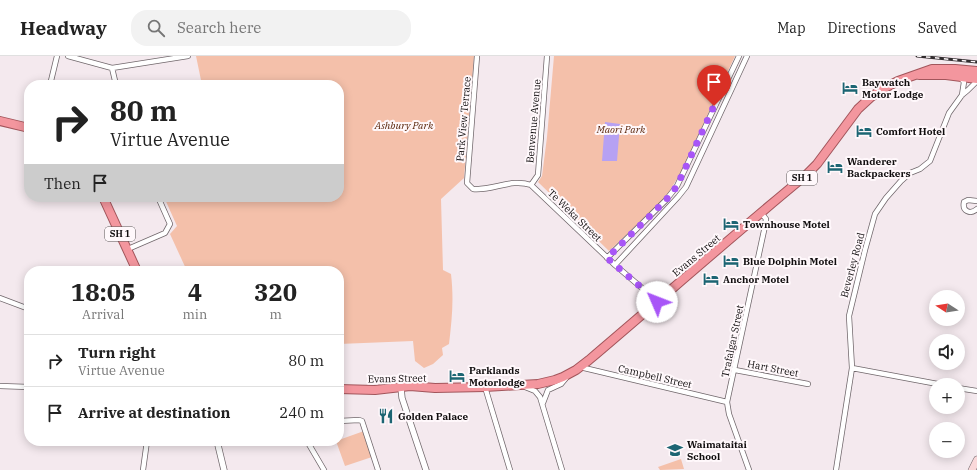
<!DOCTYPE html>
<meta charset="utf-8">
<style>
:root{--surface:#fff;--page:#f2f2f2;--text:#222;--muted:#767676;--line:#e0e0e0}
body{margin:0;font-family:"IBM Plex Serif",serif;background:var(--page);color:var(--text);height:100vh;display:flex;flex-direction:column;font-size:15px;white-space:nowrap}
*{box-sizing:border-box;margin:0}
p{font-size:13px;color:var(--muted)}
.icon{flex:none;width:22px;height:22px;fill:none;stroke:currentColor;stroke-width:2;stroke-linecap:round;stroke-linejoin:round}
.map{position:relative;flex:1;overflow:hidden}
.sheet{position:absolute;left:24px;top:210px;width:320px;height:180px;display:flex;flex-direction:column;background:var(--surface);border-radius:16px;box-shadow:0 2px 10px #0003}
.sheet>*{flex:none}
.guide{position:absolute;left:24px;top:24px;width:320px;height:122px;border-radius:16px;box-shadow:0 2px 10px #0003;background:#fff;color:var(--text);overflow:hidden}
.needle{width:26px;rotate:282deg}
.controls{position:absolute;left:929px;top:234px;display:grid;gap:8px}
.controls a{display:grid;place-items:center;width:36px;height:36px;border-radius:50%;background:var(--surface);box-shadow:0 2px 10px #0003;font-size:20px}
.pin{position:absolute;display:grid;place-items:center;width:34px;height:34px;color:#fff;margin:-41px -17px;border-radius:50% 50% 50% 0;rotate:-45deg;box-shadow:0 0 4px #0007}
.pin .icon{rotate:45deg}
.me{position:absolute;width:44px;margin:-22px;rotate:314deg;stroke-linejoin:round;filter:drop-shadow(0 0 3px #0008)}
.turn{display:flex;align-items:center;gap:14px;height:84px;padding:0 20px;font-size:18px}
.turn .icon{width:52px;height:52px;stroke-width:2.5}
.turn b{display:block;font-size:28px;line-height:34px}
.then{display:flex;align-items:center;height:38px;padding:0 20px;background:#0003;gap:8px;font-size:15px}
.eta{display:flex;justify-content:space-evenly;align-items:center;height:68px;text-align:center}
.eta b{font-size:24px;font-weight:800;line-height:28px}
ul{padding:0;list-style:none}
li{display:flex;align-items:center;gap:12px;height:52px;padding:0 20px;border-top:1px solid var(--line)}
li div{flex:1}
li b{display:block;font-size:15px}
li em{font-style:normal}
header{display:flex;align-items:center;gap:24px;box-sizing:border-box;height:56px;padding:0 20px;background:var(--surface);border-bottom:1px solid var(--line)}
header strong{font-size:19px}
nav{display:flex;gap:22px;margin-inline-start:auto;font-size:14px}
.search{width:280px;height:36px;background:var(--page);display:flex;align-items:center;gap:10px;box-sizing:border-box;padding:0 14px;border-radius:16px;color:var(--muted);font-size:15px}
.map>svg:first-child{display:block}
</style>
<header>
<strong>Headway</strong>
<div class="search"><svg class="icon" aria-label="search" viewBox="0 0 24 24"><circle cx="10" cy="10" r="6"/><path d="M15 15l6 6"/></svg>Search here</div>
<nav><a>Map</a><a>Directions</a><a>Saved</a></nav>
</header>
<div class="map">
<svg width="977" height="414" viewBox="0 0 977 414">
<rect width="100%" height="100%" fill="#f4e9ee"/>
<path fill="#f4c0aa" d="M196,0H474L464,122L441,143L443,214L451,218C454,243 452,263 449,288L442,292L443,299L433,308L424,312L415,305L413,285L339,288V215H187L170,178L177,170L164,141H339V29H202Z
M554,0H735L681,116L669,136L659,148L609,195L538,126L542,120L547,81Z
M364,375L372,401L345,410L336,385Z
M681,403L684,413L660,414L658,411Z"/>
<path fill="#b6a1f3" d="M605,66L620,68L617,105H602Z"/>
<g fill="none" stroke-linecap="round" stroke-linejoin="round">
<defs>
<path id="minor" d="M68,0L112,12L188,0
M477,0L467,127L473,133C493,135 511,122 531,129L615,209L649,238L657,246
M112,12L116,29
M960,21L964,26L962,39
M50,29L57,0
M531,129L538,119L547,0
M977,145L968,144L964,146C962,155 970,159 977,153
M128,193L165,177L170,168L158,141
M607,202L666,144L677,130L739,0
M615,209L678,141L686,131L747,0
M0,242L29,253
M580,311L727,346
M852,312L943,329
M735,314L808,328
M0,330L29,331
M485,331L510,414
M525,331L535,335L540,341L562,414
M958,332L977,335
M543,347L548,334L561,328L566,322
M339,365L359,364L362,365L378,414
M307,385L324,414
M143,414L147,385
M749,414L729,358L727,346L765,170L766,163L762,158
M836,414L852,312L849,260L865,194L875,158L886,142L901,125L910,117L920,113L930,105L949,57L962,39L968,34L977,25"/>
<path id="tertiary" d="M401,332L402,342L426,414
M217,385L224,414"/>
<path id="secondary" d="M972,414L977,404"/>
<path id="trunk" d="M919,19H946L977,23
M0,65L29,72
M103,141L137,215
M339,333L375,334L410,330L435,332L485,331L538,328L555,324L563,321L576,314L589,304C661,243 732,180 805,120L817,108L858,53L871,41L883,33L898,25L932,13H955L977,15"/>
</defs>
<use href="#minor" stroke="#70676b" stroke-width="6"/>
<use href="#tertiary" stroke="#70676b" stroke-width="7"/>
<use href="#secondary" stroke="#70676b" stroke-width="8"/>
<use href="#trunk" stroke="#a2555b" stroke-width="10"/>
<use href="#minor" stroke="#fff" stroke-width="4.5"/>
<use href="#tertiary" stroke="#fff" stroke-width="5.5"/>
<use href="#secondary" stroke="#fad8da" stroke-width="7"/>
<use href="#trunk" stroke="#f3969e" stroke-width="8"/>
<defs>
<path id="rail" d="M917,0L977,6"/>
</defs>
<use href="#rail" stroke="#312c2e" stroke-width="3"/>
<use href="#rail" stroke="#fff8fb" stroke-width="1.5" stroke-dasharray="4.5" stroke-linecap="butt"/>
</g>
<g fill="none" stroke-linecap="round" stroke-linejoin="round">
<path stroke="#a855f7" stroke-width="7" stroke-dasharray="0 12.6" d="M657,246L649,238L607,202L666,144L677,130L714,50"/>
</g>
<defs>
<symbol id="hotel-bare" viewBox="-9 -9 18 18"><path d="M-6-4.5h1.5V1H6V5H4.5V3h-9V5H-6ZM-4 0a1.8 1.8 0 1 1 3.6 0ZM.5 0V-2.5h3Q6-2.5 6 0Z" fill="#1c6573" stroke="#fff8fb" stroke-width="2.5" paint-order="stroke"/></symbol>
<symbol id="restaurant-bare" viewBox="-9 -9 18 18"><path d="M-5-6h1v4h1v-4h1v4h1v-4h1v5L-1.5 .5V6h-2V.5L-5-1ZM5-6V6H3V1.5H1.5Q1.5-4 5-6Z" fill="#1c6573" stroke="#fff8fb" stroke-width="2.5" paint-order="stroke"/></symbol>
<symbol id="school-bare" viewBox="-9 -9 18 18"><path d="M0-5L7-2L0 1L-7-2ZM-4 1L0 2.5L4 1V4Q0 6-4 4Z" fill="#1c6573" stroke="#fff8fb" stroke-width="2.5" paint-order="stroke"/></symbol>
</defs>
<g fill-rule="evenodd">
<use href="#hotel-bare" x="839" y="21" width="22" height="22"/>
<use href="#hotel-bare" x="853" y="64" width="22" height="22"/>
<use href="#hotel-bare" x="824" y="100" width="22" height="22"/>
<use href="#hotel-bare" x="720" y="157" width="22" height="22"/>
<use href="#hotel-bare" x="720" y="194" width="22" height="22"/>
<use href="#hotel-bare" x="700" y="212" width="22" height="22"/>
<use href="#hotel-bare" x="446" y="309" width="22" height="22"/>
<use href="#restaurant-bare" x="375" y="349" width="22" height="22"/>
<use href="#school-bare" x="664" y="383" width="22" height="22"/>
</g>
<g text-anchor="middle" stroke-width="4" stroke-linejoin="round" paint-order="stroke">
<g fill="#fff8fb" stroke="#585455" stroke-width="1">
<rect x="787" y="115" width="30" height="14" rx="3"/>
<rect x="105" y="171" width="30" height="14" rx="3"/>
</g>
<g font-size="9" font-weight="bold" fill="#100d0e">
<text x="802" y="125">SH 1</text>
<text x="120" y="181">SH 1</text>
</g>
<g font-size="10" font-weight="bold" fill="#100d0e" stroke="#fff8fb" text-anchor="start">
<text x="862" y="30">Baywatch<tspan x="862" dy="12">Motor Lodge</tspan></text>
<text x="876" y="79">Comfort Hotel</text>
<text x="847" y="109">Wanderer<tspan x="847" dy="12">Backpackers</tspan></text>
<text x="743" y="172">Townhouse Motel</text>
<text x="743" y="209">Blue Dolphin Motel</text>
<text x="723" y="227">Anchor Motel</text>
<text x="469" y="318">Parklands<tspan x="469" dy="12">Motorlodge</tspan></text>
<text x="398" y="364">Golden Palace</text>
<text x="687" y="392">Waimataitai<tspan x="687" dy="12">School</tspan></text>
</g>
<g font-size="10" fill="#100d0e" stroke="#fff8fb">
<text transform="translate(463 63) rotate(-85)" y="4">Park View Terrace</text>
<text transform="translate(533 65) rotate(-85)" y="4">Benvenue Avenue</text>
<text transform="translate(575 159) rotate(44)" y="4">Te Weka Street</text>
<text transform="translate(696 199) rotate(-40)" y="4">Evans Street</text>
<text transform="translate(852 209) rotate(-75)" y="4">Beverley Road</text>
<text transform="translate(732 285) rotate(-78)" y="4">Trafalgar Street</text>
<text transform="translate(773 312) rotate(11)" y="4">Hart Street</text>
<text transform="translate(655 320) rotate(13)" y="4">Campbell Street</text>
<text transform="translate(397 322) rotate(-1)" y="4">Evans Street</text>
</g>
<g font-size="10" font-style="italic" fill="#551f03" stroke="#fff8fb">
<text x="404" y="73">Ashbury Park</text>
<text x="621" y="77">Maori Park</text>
</g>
</g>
</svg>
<div class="controls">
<a><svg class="needle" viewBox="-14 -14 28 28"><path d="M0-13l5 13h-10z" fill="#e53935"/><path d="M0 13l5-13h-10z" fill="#767676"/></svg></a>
<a><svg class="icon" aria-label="sound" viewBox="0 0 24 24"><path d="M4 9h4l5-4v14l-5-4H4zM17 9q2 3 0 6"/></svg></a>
<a>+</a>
<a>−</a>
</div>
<div class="pin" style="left:714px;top:50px;background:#d93025"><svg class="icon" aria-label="arrive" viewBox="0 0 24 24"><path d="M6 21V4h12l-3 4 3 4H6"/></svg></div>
<svg class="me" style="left:657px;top:246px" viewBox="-20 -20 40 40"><circle r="19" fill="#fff"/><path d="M0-13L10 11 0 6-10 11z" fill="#a855f7"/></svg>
<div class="guide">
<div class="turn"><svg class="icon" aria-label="right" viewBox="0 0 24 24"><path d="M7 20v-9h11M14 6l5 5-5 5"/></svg><div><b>80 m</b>Virtue Avenue</div></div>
<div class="then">Then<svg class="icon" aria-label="arrive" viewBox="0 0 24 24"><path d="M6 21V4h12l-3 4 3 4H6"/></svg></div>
</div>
<section class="sheet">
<div class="eta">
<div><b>18:05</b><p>Arrival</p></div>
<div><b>4</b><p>min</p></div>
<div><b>320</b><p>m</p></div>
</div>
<ul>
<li><svg class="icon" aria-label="right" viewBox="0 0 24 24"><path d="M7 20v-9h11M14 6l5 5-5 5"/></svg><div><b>Turn right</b><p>Virtue Avenue</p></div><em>80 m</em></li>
<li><svg class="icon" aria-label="arrive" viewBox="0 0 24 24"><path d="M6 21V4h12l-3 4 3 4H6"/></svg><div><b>Arrive at destination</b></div><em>240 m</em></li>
</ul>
</section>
</div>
